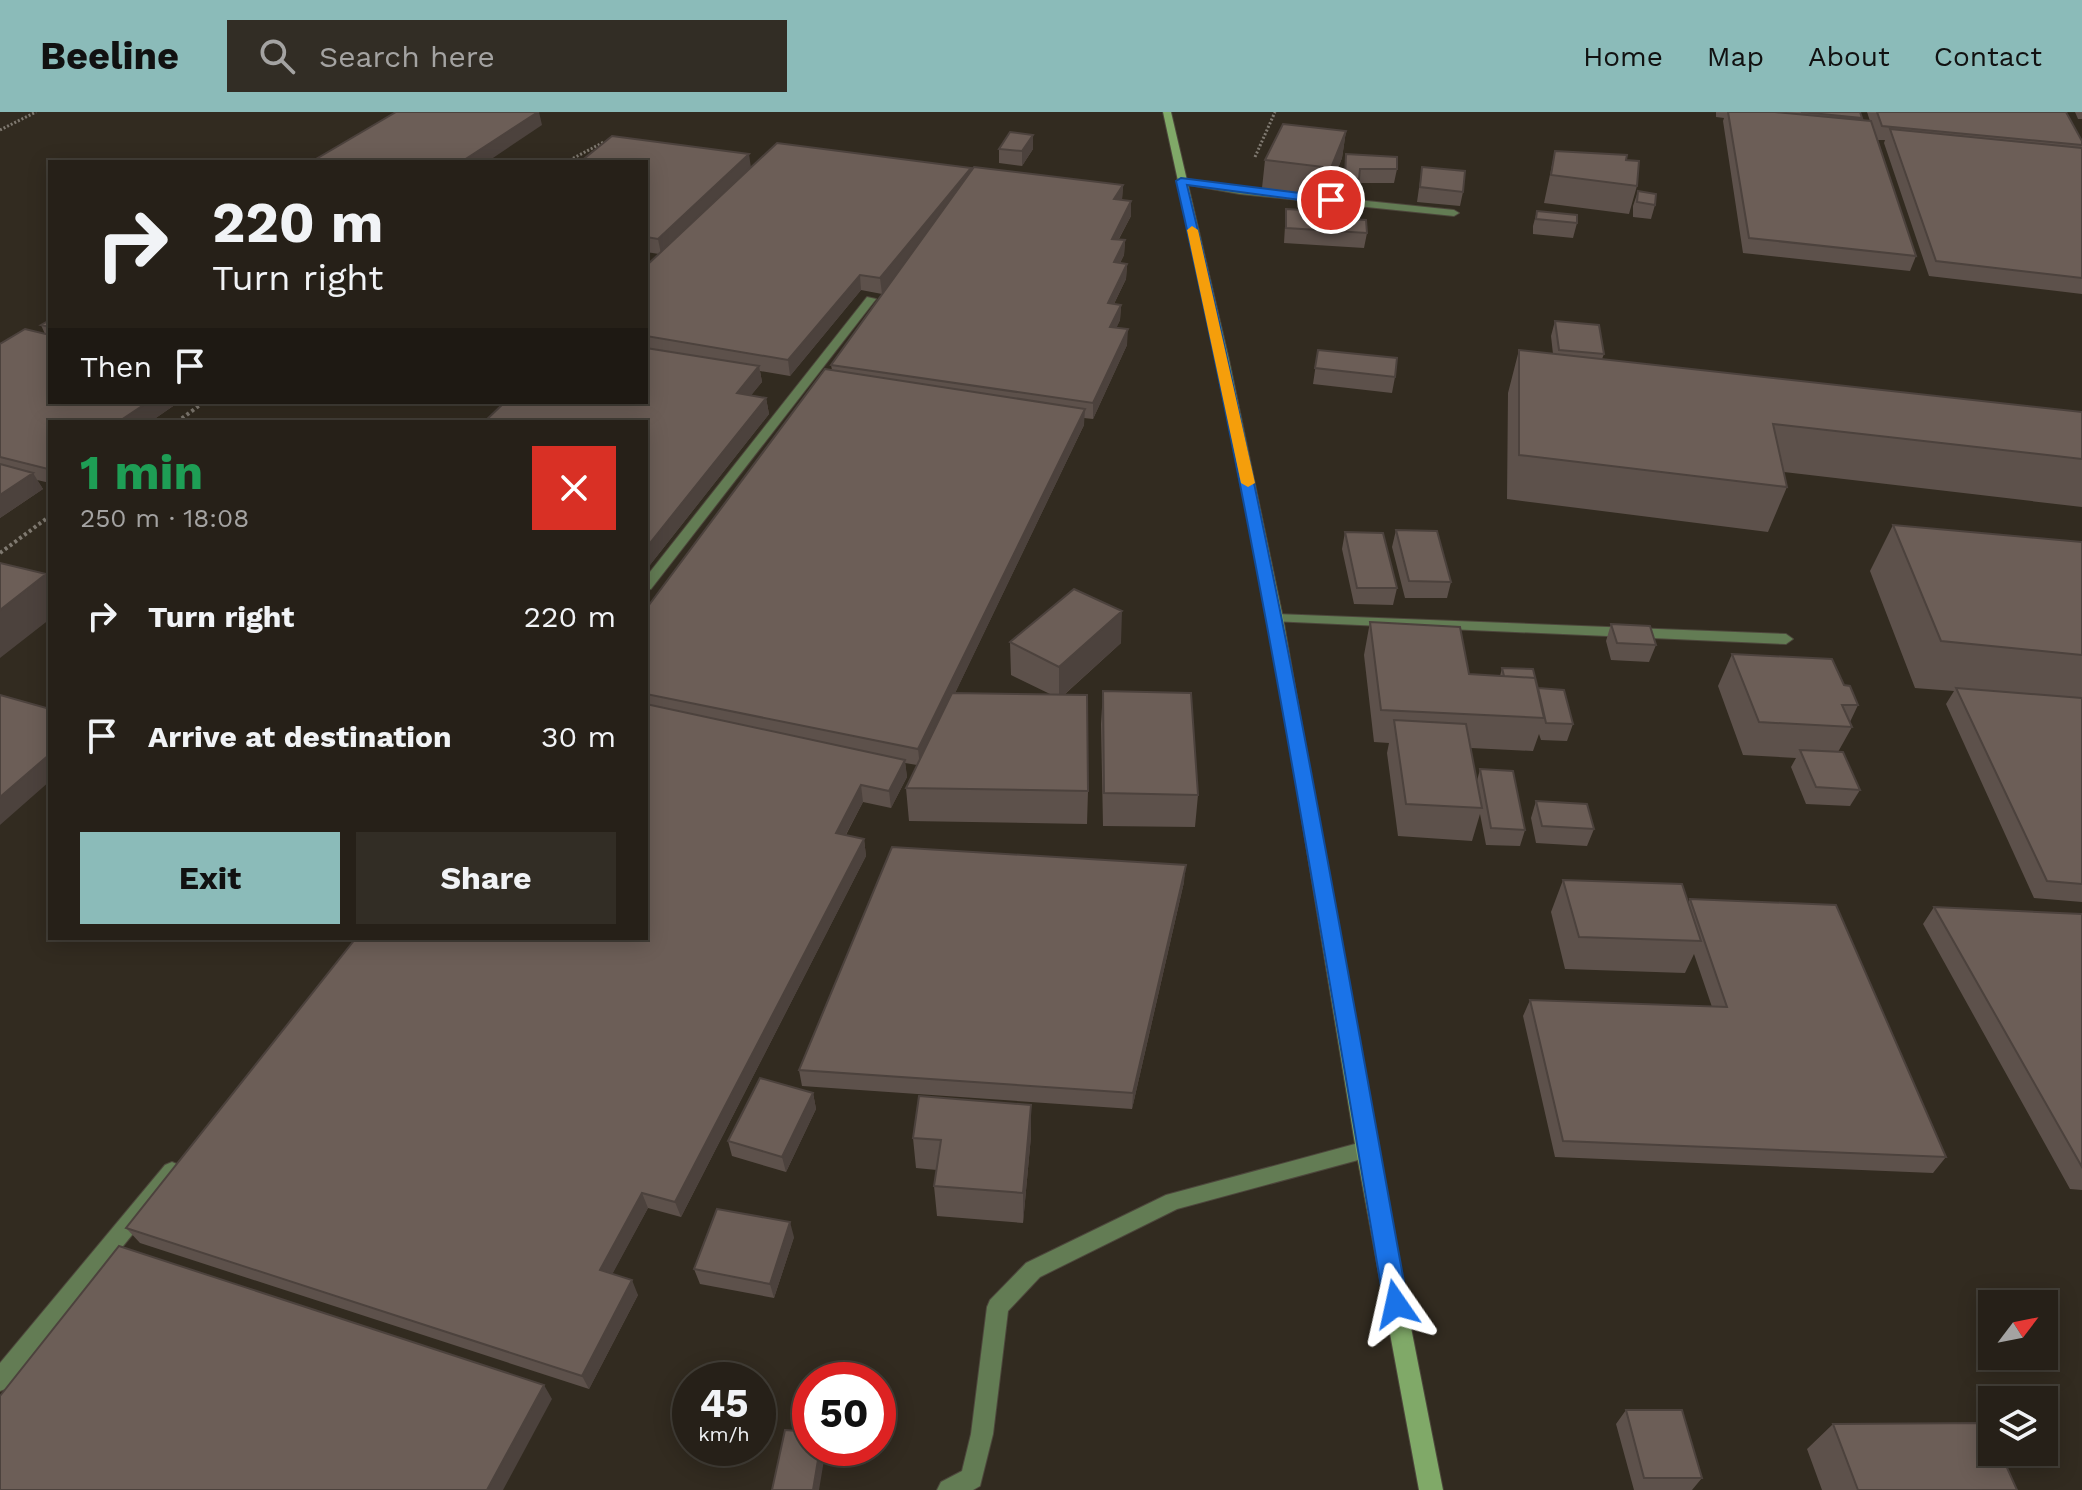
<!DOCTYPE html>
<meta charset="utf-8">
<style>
:root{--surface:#262018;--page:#322d25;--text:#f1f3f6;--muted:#a4a3a2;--line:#423e37;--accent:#8bbbb9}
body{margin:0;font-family:"Work Sans",sans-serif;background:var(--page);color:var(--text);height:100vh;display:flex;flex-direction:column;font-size:30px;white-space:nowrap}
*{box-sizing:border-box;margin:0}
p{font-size:26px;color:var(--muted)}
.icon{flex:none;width:44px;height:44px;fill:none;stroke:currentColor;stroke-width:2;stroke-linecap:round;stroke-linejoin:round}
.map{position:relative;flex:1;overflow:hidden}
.panel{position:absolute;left:48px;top:308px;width:600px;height:520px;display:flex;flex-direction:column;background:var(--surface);border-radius:0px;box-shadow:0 4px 20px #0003,0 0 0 2px var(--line)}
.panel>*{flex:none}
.banner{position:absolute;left:48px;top:48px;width:600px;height:244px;border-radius:0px;box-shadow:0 4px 20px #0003,0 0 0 2px var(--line);background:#262018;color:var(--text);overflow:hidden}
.needle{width:52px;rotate:58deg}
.tools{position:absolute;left:1978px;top:1178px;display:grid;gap:16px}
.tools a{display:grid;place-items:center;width:80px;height:80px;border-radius:0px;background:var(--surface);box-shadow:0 4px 20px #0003,0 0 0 2px var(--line);font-size:40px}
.speed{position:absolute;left:672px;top:1250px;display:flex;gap:16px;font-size:40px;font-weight:700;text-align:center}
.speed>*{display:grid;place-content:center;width:104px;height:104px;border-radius:50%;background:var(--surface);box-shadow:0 4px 20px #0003,0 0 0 2px var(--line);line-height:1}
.speed small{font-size:20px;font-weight:400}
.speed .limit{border:12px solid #d22;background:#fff;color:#111}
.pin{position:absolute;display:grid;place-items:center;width:68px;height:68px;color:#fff;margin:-34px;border:4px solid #fff;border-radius:50%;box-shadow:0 2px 8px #0007}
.me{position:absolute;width:88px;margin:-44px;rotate:349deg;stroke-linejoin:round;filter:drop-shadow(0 0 6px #0008)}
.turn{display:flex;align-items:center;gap:28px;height:168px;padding:0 32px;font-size:36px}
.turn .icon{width:104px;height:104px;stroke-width:2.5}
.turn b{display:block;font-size:56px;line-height:68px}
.then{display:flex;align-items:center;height:76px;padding:0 32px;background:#0003;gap:16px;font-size:30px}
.round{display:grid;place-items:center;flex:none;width:84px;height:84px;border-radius:0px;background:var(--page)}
.summary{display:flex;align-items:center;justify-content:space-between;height:136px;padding:0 32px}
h1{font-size:48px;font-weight:700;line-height:60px;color:#1e9e55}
.cta{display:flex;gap:16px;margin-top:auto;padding:16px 32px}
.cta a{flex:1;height:92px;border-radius:0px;background:var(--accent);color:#111;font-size:32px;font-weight:700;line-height:92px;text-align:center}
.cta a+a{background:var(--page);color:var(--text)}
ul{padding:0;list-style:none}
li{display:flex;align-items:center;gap:24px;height:120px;padding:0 32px}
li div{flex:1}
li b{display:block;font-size:30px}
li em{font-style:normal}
header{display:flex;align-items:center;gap:48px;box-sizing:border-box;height:112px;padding:0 40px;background:var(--accent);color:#111}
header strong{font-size:38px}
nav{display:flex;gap:44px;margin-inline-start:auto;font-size:28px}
.search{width:560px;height:72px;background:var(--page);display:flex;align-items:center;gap:20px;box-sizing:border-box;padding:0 28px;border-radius:0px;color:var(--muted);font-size:30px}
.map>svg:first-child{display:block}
</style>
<header>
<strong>Beeline</strong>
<div class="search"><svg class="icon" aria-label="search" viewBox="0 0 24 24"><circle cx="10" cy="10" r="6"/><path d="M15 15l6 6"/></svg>Search here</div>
<nav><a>Home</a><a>Map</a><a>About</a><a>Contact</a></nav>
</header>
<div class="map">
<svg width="2082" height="1378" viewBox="0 0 2082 1378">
<rect width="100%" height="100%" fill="#322b20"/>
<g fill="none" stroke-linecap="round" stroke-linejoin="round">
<defs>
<path id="service" d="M1181,66L1240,76L1454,98L1459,101L1454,104L1240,82L1178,71L1176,69Z
M1276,502L1786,522L1793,527L1786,532L1271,509L1269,506L1271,503Z
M1366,1029L1373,1032L1376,1038L1373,1044L1177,1097L1040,1165L1008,1199L993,1322L980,1374L973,1378H937L941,1370L962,1359L971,1322L987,1195L990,1188L1026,1151L1166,1083Z"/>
<path id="minor" d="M867,185L876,187L651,477L646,478V465Z
M172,1050L179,1053L182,1059L179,1065L8,1276L0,1279V1251L165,1053Z"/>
<path id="secondary" d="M1163,0H1171L1229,248L1283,506L1376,1038L1443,1378H1419L1356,1038L1269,506L1217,248Z"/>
</defs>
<use href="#service" stroke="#4d473c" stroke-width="2"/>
<use href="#minor" stroke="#4d473c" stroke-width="2"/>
<use href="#secondary" stroke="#4d473c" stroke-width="2"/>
<path stroke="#7f7970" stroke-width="3" stroke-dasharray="2 2" stroke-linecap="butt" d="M0,18L36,0
M1255,45L1275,0
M566,50L604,30"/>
<path stroke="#7f7970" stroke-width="4" stroke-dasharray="3 3" stroke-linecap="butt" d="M177,310L204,290
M0,441L50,404"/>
<use href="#service" fill="#637c54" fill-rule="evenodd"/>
<use href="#minor" fill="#637c54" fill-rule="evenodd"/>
<use href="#secondary" fill="#80a968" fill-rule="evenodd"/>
</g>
<path fill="#5d514b" d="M1716,0H1860L1862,6L1861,8L1870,9L1867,0H2066L2082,29V182L1929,164L1884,31L1885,28H1878L1916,144L1910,159L1743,141L1723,9L1724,6L1716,5Z
M2075,0H2082V7H2078Z
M1346,19L1342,46L1327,84L1262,76L1265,48Z
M1033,23V37L1022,54L999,51V37Z
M1555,39L1626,48L1637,74L1629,102L1544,91Z
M1346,42L1397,57L1394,71H1359L1357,82L1343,81Z
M646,50L750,56H971V60L1123,73L1122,88L1131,104L1119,127L1125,128L1124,143L1120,151L1127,152L1126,167L1114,192L1121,193L1120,208L1116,216L1127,233L1093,307L1084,306V313L955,581L1050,582L1011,563L1010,530L1121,531L1064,583L1088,679L1087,712L909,709L906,676L917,653L905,651L907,665L891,696L863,690L846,723L864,727L866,744L681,1105L648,1096L612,1162L638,1183L589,1277L140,1131L126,1116L646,826V497L832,258L831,253L891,170L882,182L861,178L790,264L760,259L762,270L751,283L766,286L769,302L646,458V154L659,142L646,140Z
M1422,55L1463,80L1460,94L1417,90Z
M1638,79L1655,93L1651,107L1633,105V94Z
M1286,97L1336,106L1367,121L1364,136L1284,131Z
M1537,99L1577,111L1573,126L1533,122V114Z
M50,208V290H179L150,310H50V371L37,368L43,377L0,406V232L45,222L41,213Z
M1555,209L1604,242L1602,247L2082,300V395L1784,360L1787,375L1768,420L1507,387L1508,281L1519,238L1553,242L1551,224Z
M1318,238L1395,265L1392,281L1313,272Z
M1893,413L2082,430V790L2034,786L1946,592L1954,579L1915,576L1870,459Z
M1396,418L1451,470L1447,486H1405L1392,435Z
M1345,420L1397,476L1393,493L1354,492L1342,437Z
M1370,510L1469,562L1500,564L1502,556L1538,577L1573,612L1567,629L1541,628L1539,622L1533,639L1471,636L1477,669L1480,657L1525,718L1520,734L1486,733L1480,702L1472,729L1398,724L1387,641L1389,631L1374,630L1364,543Z
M1611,512L1656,533L1649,550L1611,548L1606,529Z
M1732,542L1844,573L1858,593L1850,610L1852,615L1838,640L1860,678L1850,694L1806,692L1791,655L1796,646L1743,643L1718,574Z
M1103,579L1198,683L1195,715L1103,714L1101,612Z
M1536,689L1594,717L1587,734L1536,731L1531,706Z
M1563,768L1688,791L1690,787L1946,1045L1933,1061L1555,1045L1523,904L1530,888L1712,895L1694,842L1685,861L1565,857L1551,800Z
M1184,770L1132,997L802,974L799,958Z
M1934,795L2082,802V1078L2070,1077L1923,812Z
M813,981L816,997L786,1060L732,1044L728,1029Z
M1031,993V1024L1023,1111L937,1104L934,1074L937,1058L916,1056L913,1026Z
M794,1125L774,1186L700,1172L694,1157Z
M1626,1298L1702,1366L1692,1378H1634L1616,1312Z
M1833,1312L2017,1378H1822L1807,1337Z"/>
<path fill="#4c423d" d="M538,0H539L542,13L487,50H461Z
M1346,19L1342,46L1327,84L1331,56Z
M1033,23V37L1022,54V39Z
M749,42L751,56L661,142L658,127Z
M971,56V71L882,182L880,166Z
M1123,73L1122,87L1114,102V87Z
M1131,89V104L1111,141L1112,127Z
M1125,128L1124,143L1113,165L1114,150Z
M1127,152L1126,167L1107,206L1108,191Z
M860,163L861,178L790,264L788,248Z
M1121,193L1120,208L1110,230V215Z
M1128,217L1127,233L1093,307V291Z
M759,254L762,270L740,297L737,281Z
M766,286L769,302L646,458V436Z
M148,290H179L150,310H118Z
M1085,297L1084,313L920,654L918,637Z
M33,361L43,377L0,406V383Z
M46,462L50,468V507L0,546V498Z
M1122,499L1121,531L1059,587V555Z
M50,642V669L0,713V685Z
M905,648L907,665L891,696L889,679Z
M861,673L863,690L838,737L836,721Z
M864,727L866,744L681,1105L675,1090Z
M1186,753L1184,770L1132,997L1133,981Z
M813,981L816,997L786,1060L782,1045Z
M1031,993V1024L1023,1111V1081Z
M642,1081L648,1096L607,1172L600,1158Z
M790,1110L794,1125L774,1186L770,1172Z
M632,1168L638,1183L589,1277L582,1264Z
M544,1273L552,1287L503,1378H487Z
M820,1336H826L819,1378H813Z"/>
<path fill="#6c5e57" stroke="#4c423d" stroke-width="2" d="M396,0H538L461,50H311Z
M1728,0H1775L1871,9L1916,144L1749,126Z
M1801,0H1860L1862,6Z
M1877,0H2066L2082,29V33L1882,14Z
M1283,12L1346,19L1331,56L1265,48Z
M1890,17L2082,36V166L1936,149Z
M1010,20L1033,23L1022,39L999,37Z
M612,24L749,42L658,127L646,125V50H580Z
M777,31L971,56L880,166L860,163L788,248L646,224V154Z
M1555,39L1627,43L1626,48L1639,49L1637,74L1551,63Z
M1346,42L1397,45V57H1360L1359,67L1345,66Z
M974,55L1123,73L1114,87L1131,89L1112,127L1125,128L1114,150L1127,152L1108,191L1121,193L1110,215L1128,217L1093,291L831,253Z
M1422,55L1465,59L1463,80L1420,75Z
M1638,79L1656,82L1655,93L1637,90Z
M1286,97L1336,100V106L1366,108L1367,121L1286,116Z
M1537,99L1577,103V111L1536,107Z
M50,208V215L41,213Z
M1555,209L1599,213L1604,242L1559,238Z
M25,217L50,223V290H148L118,310H50V356L48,357L0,345V232Z
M646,236L759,254L737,281L766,286L646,436V310H484L505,290H646Z
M1318,238L1397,246L1395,265L1315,256Z
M1519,238L2082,300V347L1773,312L1787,375L1519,343Z
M825,257L1085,297L918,637L646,582V497Z
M0,352L33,361L0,383Z
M1893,413L2082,430V543L1941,529Z
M1396,418L1437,419L1451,470L1409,469Z
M1345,420L1383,421L1397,476H1357Z
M0,451L46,462L0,498Z
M1074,477L1122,499L1059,555L1010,530Z
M1370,510L1460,515L1469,562L1535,566L1544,606L1381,598Z
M1611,512L1650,514L1656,533L1617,531Z
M1732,542L1832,547L1844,573L1850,574L1858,593H1842L1852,615L1759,610Z
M1502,556L1533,557L1538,577L1535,566L1504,564Z
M1538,576L1564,578L1573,612L1546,611Z
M1956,576L2082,586V772L2047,769Z
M1103,579L1191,581L1198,683L1104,681Z
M952,581L1087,583L1088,679L906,676Z
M0,583L50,597V642L0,685Z
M646,592L905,648L889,679L861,673L836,721L864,727L675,1090L642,1081L600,1158L632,1168L582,1264L126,1116L356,826H646Z
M1394,608L1466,612L1482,696L1406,692Z
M1800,638L1843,640L1860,678L1816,675Z
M1480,657L1513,659L1525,718L1491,716Z
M1536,689L1587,692L1594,717L1542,714Z
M892,735L1186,753L1133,981L799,958Z
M1563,768L1682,772L1701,829L1579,825Z
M1690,787L1836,793L1946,1045L1563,1029L1530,888L1727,895Z
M1934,795L2082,802V1055Z
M760,966L813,981L782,1045L728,1029Z
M919,984L1031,993L1023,1081L934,1074L941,1028L913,1026Z
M717,1097L790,1110L770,1172L694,1157Z
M119,1134L544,1273L487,1378H0V1284Z
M1626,1298H1682L1702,1366H1644Z
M1987,1311L1992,1323V1340H2000L2017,1378H1858L1833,1312Z
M785,1318L810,1320V1336H820L813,1378H772Z"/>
<path fill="#1a73e8" stroke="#114b97" stroke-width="2" d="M1181,66L1331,85L1337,88L1331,92L1187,73C1277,443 1340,818 1408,1192L1404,1201L1396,1204L1387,1201L1384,1192C1320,816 1261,441 1176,69Z"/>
<path fill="#f59e0b" d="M1192,114L1198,118L1255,371L1248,375L1241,371L1187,118Z"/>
</svg>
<div class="tools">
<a><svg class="needle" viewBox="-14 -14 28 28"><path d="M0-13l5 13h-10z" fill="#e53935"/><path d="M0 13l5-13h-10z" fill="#a4a3a2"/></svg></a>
<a><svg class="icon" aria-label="layers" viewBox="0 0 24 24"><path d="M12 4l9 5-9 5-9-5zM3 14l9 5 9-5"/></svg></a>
</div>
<div class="speed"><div>45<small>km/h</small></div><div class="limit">50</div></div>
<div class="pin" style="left:1331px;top:88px;background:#d93025"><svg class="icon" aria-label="arrive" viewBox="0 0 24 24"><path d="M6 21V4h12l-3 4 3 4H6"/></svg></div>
<svg class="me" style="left:1396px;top:1192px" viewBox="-20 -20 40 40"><path d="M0-17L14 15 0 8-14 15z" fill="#1a73e8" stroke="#fff" stroke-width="4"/></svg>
<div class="banner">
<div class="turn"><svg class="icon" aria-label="right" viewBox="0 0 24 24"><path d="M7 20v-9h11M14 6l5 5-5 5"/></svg><div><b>220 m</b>Turn right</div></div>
<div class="then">Then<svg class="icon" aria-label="arrive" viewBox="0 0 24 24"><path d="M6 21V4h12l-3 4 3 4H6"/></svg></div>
</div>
<section class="panel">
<div class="summary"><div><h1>1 min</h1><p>250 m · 18:08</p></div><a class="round" style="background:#d93025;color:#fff"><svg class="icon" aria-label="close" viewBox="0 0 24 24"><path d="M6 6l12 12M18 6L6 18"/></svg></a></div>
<ul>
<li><svg class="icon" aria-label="right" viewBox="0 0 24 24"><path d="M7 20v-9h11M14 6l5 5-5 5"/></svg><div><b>Turn right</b></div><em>220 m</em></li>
<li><svg class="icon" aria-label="arrive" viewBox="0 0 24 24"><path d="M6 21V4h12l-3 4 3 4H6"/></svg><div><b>Arrive at destination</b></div><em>30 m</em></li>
</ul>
<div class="cta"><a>Exit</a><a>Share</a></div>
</section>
</div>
